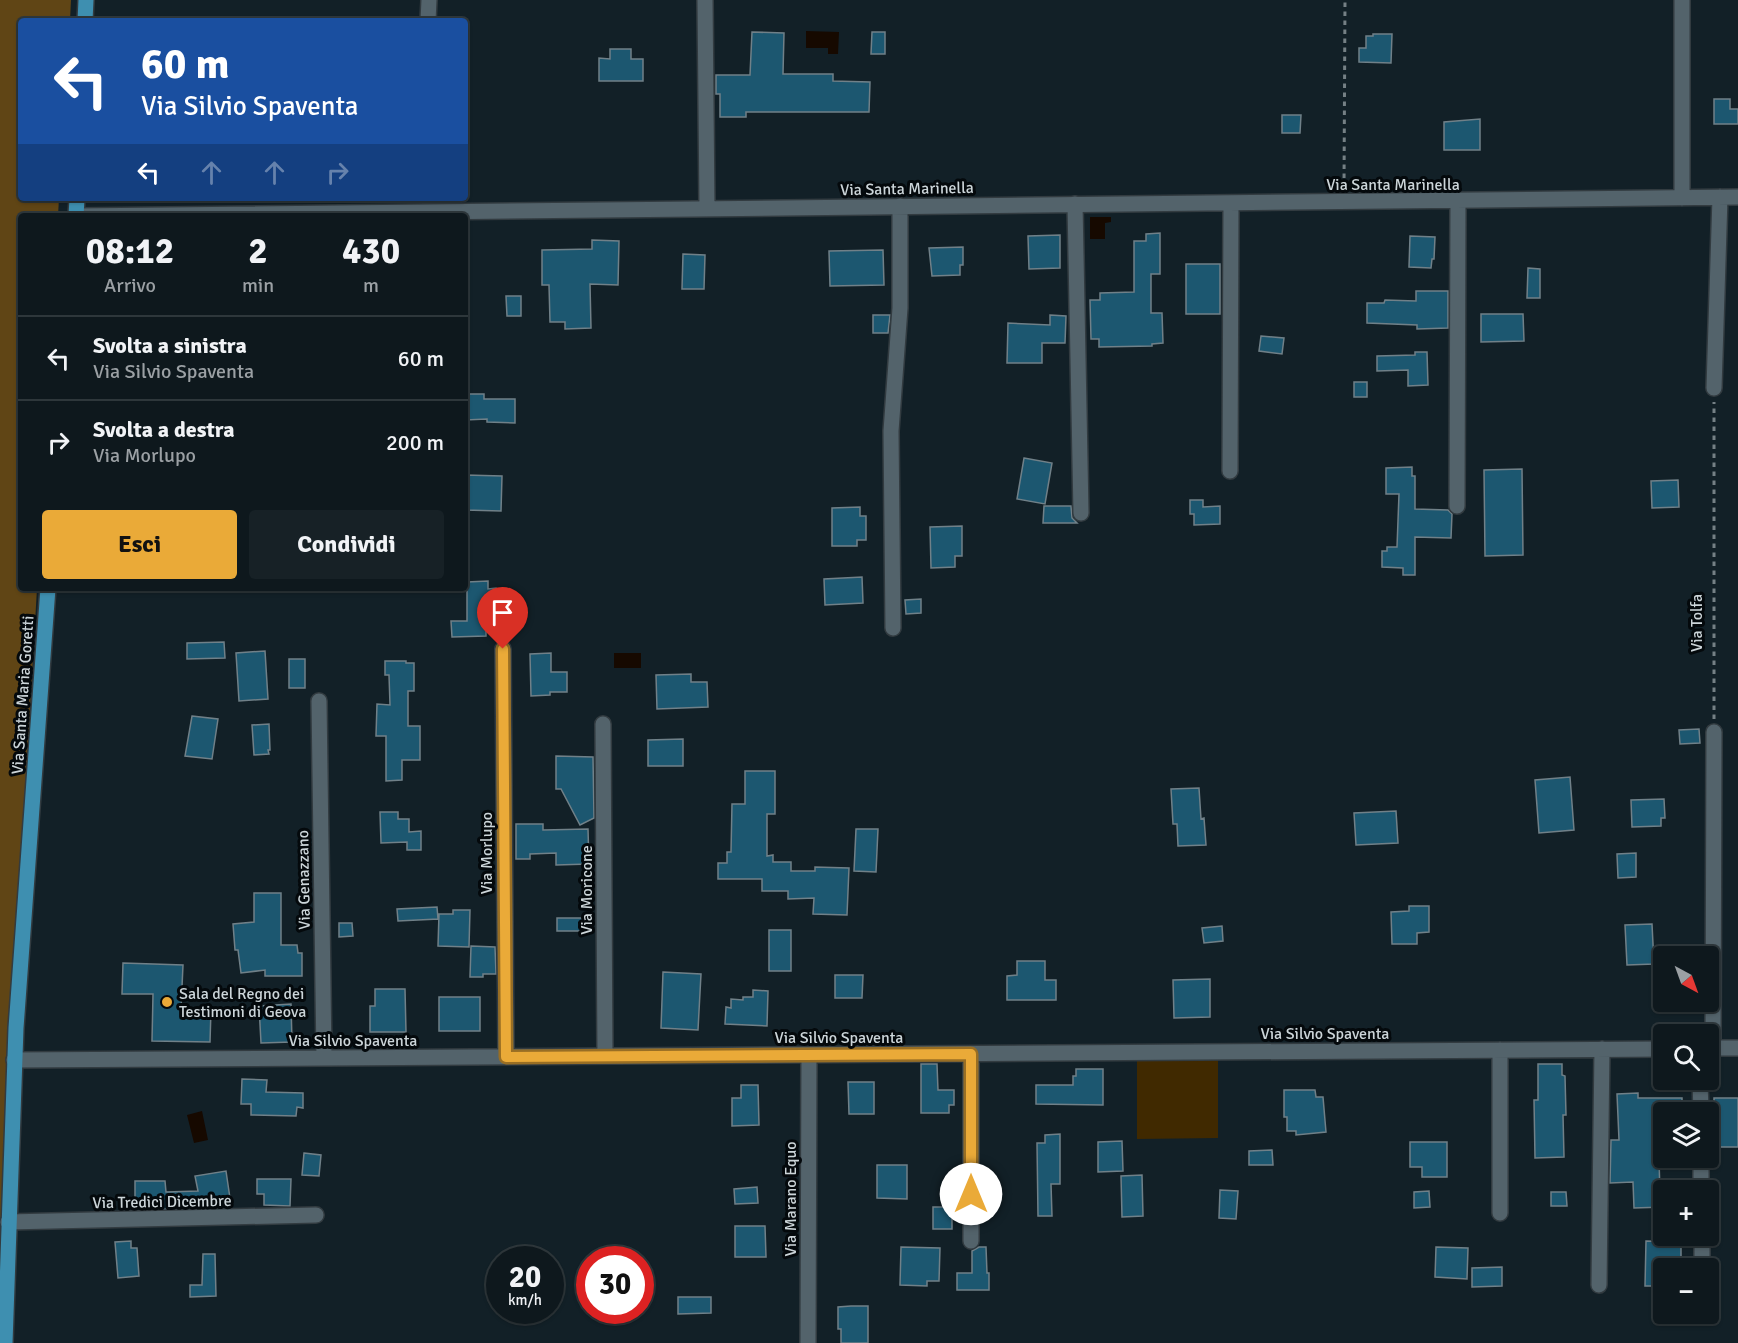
<!DOCTYPE html>
<html lang="it">
<meta charset="utf-8">
<style>
:root{--surface:#0e181d;--page:#172126;--text:#f1f3f6;--muted:#9ba0a4;--line:#2e373b;--accent:#eaaa38}
body{margin:0;font-family:Signika,sans-serif;background:var(--page);color:var(--text);height:100vh;display:flex;flex-direction:column;font-size:22px;white-space:nowrap}
*{box-sizing:border-box;margin:0}
p{font-size:20px;color:var(--muted)}
.icon{flex:none;width:33px;height:33px;fill:none;stroke:currentColor;stroke-width:2;stroke-linecap:round;stroke-linejoin:round}
.map{position:relative;flex:1;overflow:hidden}
.drawer{position:absolute;left:18px;top:213px;width:450px;height:378px;display:flex;flex-direction:column;background:var(--surface);border-radius:6px;box-shadow:0 2px 4px #0004,0 0 0 2px var(--line)}
.drawer>*{flex:none}
.hud{position:absolute;left:18px;top:18px;width:450px;height:183px;border-radius:6px;box-shadow:0 2px 4px #0004,0 0 0 2px var(--line);background:#1a4fa0;color:#fff;overflow:hidden}
.needle{width:39px;rotate:139deg}
.buttons{position:absolute;left:1653px;top:946px;display:grid;gap:12px}
.buttons a{display:grid;place-items:center;width:66px;height:66px;border-radius:6px;background:var(--surface);box-shadow:0 2px 4px #0004,0 0 0 2px var(--line);font-size:30px}
.speed{position:absolute;left:486px;top:1246px;display:flex;gap:12px;font-size:30px;font-weight:700;text-align:center}
.speed>*{display:grid;place-content:center;width:78px;height:78px;border-radius:50%;background:var(--surface);box-shadow:0 2px 4px #0004,0 0 0 2px var(--line);line-height:1}
.speed small{font-size:15px;font-weight:400}
.speed .limit{border:9px solid #d22;background:#fff;color:#111}
.pin{position:absolute;display:grid;place-items:center;width:51px;height:51px;color:#fff;margin:-62px -26px;border-radius:50% 50% 50% 0;rotate:-45deg;box-shadow:0 0 6px #0007}
.pin .icon{rotate:45deg}
.me{position:absolute;width:66px;margin:-33px;rotate:0deg;stroke-linejoin:round;filter:drop-shadow(0 0 4px #0008)}
.turn{display:flex;align-items:center;gap:21px;height:126px;padding:0 24px;font-size:27px}
.turn .icon{width:78px;height:78px;stroke-width:2.5}
.turn b{display:block;font-size:42px;line-height:51px}
.lanes{display:flex;align-items:center;height:57px;padding:0 24px;background:#0003;justify-content:center;gap:30px;direction:ltr}
.lanes .off{opacity:.35}
.eta{display:flex;justify-content:space-evenly;align-items:center;height:102px;text-align:center}
.eta b{font-size:36px;font-weight:700;line-height:42px}
.action{display:flex;gap:12px;margin-top:auto;padding:12px 24px}
.action a{flex:1;height:69px;border-radius:6px;background:var(--accent);color:#111;font-size:24px;font-weight:700;line-height:69px;text-align:center}
.action a+a{background:var(--page);color:var(--text)}
ul{padding:0;list-style:none}
li{display:flex;align-items:center;gap:18px;height:84px;padding:0 24px;border-top:2px solid var(--line)}
li div{flex:1}
li b{display:block;font-size:22px}
li em{font-style:normal}
.map>svg:first-child{display:block}
</style>
<div class="map">
<svg width="1738" height="1343" viewBox="0 0 1738 1343">
<rect width="100%" height="100%" fill="#122027"/>
<path fill="#402900" d="M1218,1059V1138L1137,1139V1060Z"/>
<path fill="#604515" d="M0,0H71L70,21H21V198H59L58,216H21V588H37L0,1235Z"/>
<path fill="#160900" d="M806,31L839,32L838,54H828V48H806Z
M1090,217H1111V222L1105,223V239H1090Z
M614,653H641V668H614Z
M202,1111L208,1140L194,1143L187,1115Z"/>
<path fill="#1c5770" stroke="#708088" stroke-width="1.5" d="M752,32L784,33L783,74H833V81L870,82L869,112H746V117H720V94H716V75H750Z
M872,32H885V54H871Z
M1373,34H1392L1391,63L1359,62V48H1366V36H1373Z
M610,49H631V59H643V81H599V58L610,59Z
M1714,99H1730V109H1738V124H1714Z
M1282,115H1301L1300,133H1282Z
M1480,119V150H1444V122Z
M1160,233V274H1151V313H1162L1163,343L1152,344V346L1099,347V339H1091L1090,300H1100V293L1134,292V241H1146V234Z
M1060,235V268L1029,269L1028,236Z
M1410,236L1435,237L1434,259H1432L1431,268L1409,267Z
M592,240L619,241L618,285L590,284L591,328L565,329V322H550L549,285H542V250L592,249Z
M963,247V265H960V275L932,276L929,248Z
M883,250L884,285L830,286L829,251Z
M683,254L705,255L704,289H682Z
M1186,264H1220V314H1186Z
M1528,268L1540,269V298H1527Z
M1416,291H1448V328L1417,329V325L1367,323V303H1384L1385,300L1416,301Z
M506,296H521V316H507Z
M1481,314H1523L1524,341L1481,342Z
M873,315H890L888,333H873Z
M1050,315L1066,316L1065,343H1042V363H1007L1008,323L1050,325Z
M1261,336L1284,338L1282,354L1259,351Z
M1415,352H1427L1428,385L1408,386V370L1377,371V356L1415,355Z
M1354,382H1367V397H1354Z
M465,394H484V399H515V423L487,422V419L465,420Z
M1024,458L1052,463L1045,504L1017,499Z
M1412,467V476H1415V509L1448,510L1452,514L1451,538L1415,537V575H1403V568L1382,567V551H1387V547H1397L1399,494H1386V468Z
M1522,469L1523,555L1485,556L1484,470Z
M465,475L502,476L501,511L465,510Z
M1678,480L1679,507L1652,508L1651,481Z
M1190,500H1203V507L1220,506V524L1194,525V514H1190Z
M1044,506H1071L1072,518L1077,523H1043Z
M860,507V516H866V540H857V546H832V508Z
M962,526V556H955V567L931,568L930,527Z
M862,577L863,603L825,605L824,579Z
M488,581V589L496,588L497,614H486V636L452,637L451,621H467V582Z
M921,599V613L906,614L905,600Z
M224,642L225,658L187,659V643Z
M265,651L268,699L239,701L236,653Z
M551,653V672H567V692H550V695L531,696L530,654Z
M289,659H305V688H289Z
M385,661H406V663H414V691H408V726H420V760H402V780L386,781V736H376L377,704L390,705L389,675H385Z
M691,674V682H707L708,707L657,709L656,675Z
M192,716L218,719L212,759L185,756Z
M269,724L270,750H268L269,754L254,755L252,725Z
M1699,729L1700,743L1680,744L1679,730Z
M683,739V766H648V740Z
M556,756L593,757L594,818L580,825L561,789H556Z
M745,771H775V814H767V856L773,855V862H791V871H815V867L849,868L847,915L813,914L814,898L788,899V891H762V879H718V863H727V852H731L732,804H745Z
M1570,777L1574,830L1539,833L1535,780Z
M1199,788L1201,819L1204,818L1206,845L1178,846L1177,824H1173L1171,789Z
M1664,799L1665,818H1661V826L1632,827L1631,800Z
M1396,811L1398,843L1356,845L1354,813Z
M380,812H398V819H409V832L421,831V850H407V842L381,843Z
M516,824H543V830L588,829L589,864L556,865V853L530,854V859H516Z
M856,829H878L876,872L854,871Z
M1636,853V877L1618,878L1617,854Z
M254,893H281V945H297L298,953H302V976H265V970L241,973L238,950H235L233,924L254,922Z
M1409,906H1429V932L1417,933V944H1392L1391,912L1409,911Z
M437,907L438,919L398,921L397,909Z
M453,910H470L469,947L438,946L439,914H453Z
M557,918H582V931H557Z
M339,923H352L353,936L339,937Z
M1652,924L1654,964L1627,965L1625,925Z
M1222,926L1223,941L1204,943L1202,928Z
M769,930H791V971H769Z
M471,946L495,947L496,974H483V977H470Z
M1017,961H1045V980H1056V1000H1007V976L1017,975Z
M123,963L183,965L181,1009L211,1010L210,1042L152,1041L153,994H122Z
M663,972L701,974L698,1030L661,1028Z
M835,975H863L862,998H835Z
M1210,979V1017L1174,1018L1173,980Z
M375,989H405L406,1032H370V1006H375Z
M753,990L768,991L767,1026L725,1024L726,1007L731,1008V999L743,1000V997H753Z
M439,997H480V1031H439Z
M291,1004L292,1042L261,1043L259,1006Z
M921,1064H937L938,1090H954V1105H949V1113H921Z
M1538,1064H1562V1075L1565,1076L1566,1115H1563L1564,1157L1535,1158L1534,1100H1538Z
M1076,1069H1103V1105L1036,1104V1085H1073V1076H1076Z
M242,1079L267,1080L266,1092L303,1093V1108L297,1107L296,1116L251,1115V1104H241Z
M848,1082H874V1114H849Z
M741,1085H758L759,1125L732,1126V1098H741Z
M1284,1090H1315L1316,1097H1323L1326,1132L1296,1135V1131H1287V1117H1284Z
M1638,1093V1098H1682V1113H1664V1158H1659L1660,1195H1664V1207L1634,1208L1633,1182L1610,1183L1611,1140H1619L1617,1094Z
M1714,1098H1738V1147H1720V1142L1708,1143V1128H1714Z
M1060,1134V1184H1051L1052,1216H1038L1037,1143H1045V1135Z
M1122,1141L1123,1171L1098,1172V1142Z
M1410,1142H1447V1177H1422V1167H1410Z
M1272,1150L1273,1165H1249V1151Z
M304,1153L321,1155L319,1176L302,1175Z
M877,1165H907V1199L877,1198Z
M226,1171L231,1205L212,1208L163,1209V1203L135,1204V1181H165L166,1192L198,1191L195,1176Z
M1142,1175L1143,1216L1122,1217L1121,1176Z
M257,1179H291L290,1206L264,1205V1194H257Z
M757,1187L758,1203L735,1204L734,1189Z
M1220,1190L1238,1191L1236,1219L1219,1218Z
M1429,1191L1430,1207L1414,1208V1192Z
M1551,1192H1566L1567,1206H1551Z
M933,1207H952V1229H933Z
M735,1226H765L766,1257H735Z
M131,1241V1248H137L139,1276L118,1278L115,1242Z
M1646,1241L1681,1242V1269H1664V1286H1645Z
M901,1247L940,1248L939,1281H927V1286L900,1285Z
M979,1247H986L987,1273H989V1290H957V1273H972V1251Z
M1436,1247L1468,1248L1467,1279L1435,1277Z
M203,1254H215L216,1296L190,1297V1285H202Z
M1502,1267V1286L1472,1287V1268Z
M678,1297H711V1313L678,1314Z
M851,1306H868V1343H841V1329H838V1307Z"/>
<g fill="none" stroke-linecap="round" stroke-linejoin="round">
<defs>
<path id="minor" d="M705,0L707,209
M428,21L429,0
M1682,198V0
M1075,204L1081,513
M76,216L1738,197
M1714,388L1720,197
M1230,471L1231,203
M1457,506L1458,202
M893,628L891,431L900,308V206
M503,649L506,1057
M319,701L324,1058
M603,724L605,1056
M1708,1048H1738
M1713,1048L1714,732
M971,1054V1241
M14,1060L1664,1049
M1700,1080L1701,1113
M1701,1158V1191
M1500,1213V1050
M8,1222L316,1215
M1702,1236V1269
M1599,1285L1602,1049
M808,1343L809,1055"/>
<path id="major" d="M85,21L86,0
M76,216L77,198
M5,1343L16,1028L48,588"/>
</defs>
<use href="#minor" stroke="#323b40" stroke-width="18"/>
<use href="#major" stroke="#323b40" stroke-width="18"/>
<path stroke="#758085" stroke-width="3" stroke-dasharray="4.5 4.5" stroke-linecap="butt" d="M1344,187L1345,0
M1714,719V402"/>
<use href="#minor" stroke="#53636b" stroke-width="15"/>
<use href="#major" stroke="#3e8fb0" stroke-width="15"/>
</g>
<g fill="none" stroke-linecap="round" stroke-linejoin="round">
<defs>
<path id="route" d="M503,649L506,1057L971,1054V1194"/>
</defs>
<use href="#route" stroke="#986e24" stroke-width="15"/>
<use href="#route" stroke="#eaaa38" stroke-width="10"/>
</g>
<circle fill="#eaaa38" stroke="#04090c" stroke-width="2" cx="167" cy="1002" r="6"/>
<g text-anchor="middle" stroke-width="6" stroke-linejoin="round" paint-order="stroke">
<g font-size="16" fill="#ccd5d9" stroke="#04090c">
<text x="1393" y="190">Via Santa Marinella</text>
<text transform="translate(907 188) rotate(-1)" y="6">Via Santa Marinella</text>
<text transform="translate(1696 623) rotate(-90)" y="6">Via Tolfa</text>
<text transform="translate(22 695) rotate(-86)" y="6">Via Santa Maria Goretti</text>
<text transform="translate(486 853) rotate(-90)" y="6">Via Morlupo</text>
<text transform="translate(303 880) rotate(-91)" y="6">Via Genazzano</text>
<text transform="translate(586 890) rotate(-90)" y="6">Via Moricone</text>
<text x="1325" y="1039">Via Silvio Spaventa</text>
<text x="839" y="1043">Via Silvio Spaventa</text>
<text x="353" y="1046">Via Silvio Spaventa</text>
<text transform="translate(790 1199) rotate(-90)" y="6">Via Marano Equo</text>
<text transform="translate(162 1201) rotate(-1)" y="6">Via Tredici Dicembre</text>
</g>
<g font-size="16" fill="#ccd5d9" stroke="#04090c" text-anchor="start">
<text x="179" y="999">Sala del Regno dei<tspan x="179" dy="18">Testimoni di Geova</tspan></text>
</g>
</g>
</svg>
<div class="buttons">
<a><svg class="needle" viewBox="-14 -14 28 28"><path d="M0-13l5 13h-10z" fill="#e53935"/><path d="M0 13l5-13h-10z" fill="#9ba0a4"/></svg></a>
<a><svg class="icon" aria-label="search" viewBox="0 0 24 24"><circle cx="10" cy="10" r="6"/><path d="M15 15l6 6"/></svg></a>
<a><svg class="icon" aria-label="layers" viewBox="0 0 24 24"><path d="M12 4l9 5-9 5-9-5zM3 14l9 5 9-5"/></svg></a>
<a>+</a>
<a>−</a>
</div>
<div class="speed"><div>20<small>km/h</small></div><div class="limit">30</div></div>
<div class="pin" style="left:503px;top:649px;background:#d93025"><svg class="icon" aria-label="arrive" viewBox="0 0 24 24"><path d="M6 21V4h12l-3 4 3 4H6"/></svg></div>
<svg class="me" style="left:971px;top:1194px" viewBox="-20 -20 40 40"><circle r="19" fill="#fff"/><path d="M0-13L10 11 0 6-10 11z" fill="#eaaa38"/></svg>
<div class="hud">
<div class="turn"><svg class="icon" aria-label="left" viewBox="0 0 24 24"><path d="M17 20v-9H6M10 6l-5 5 5 5"/></svg><div><b>60 m</b>Via Silvio Spaventa</div></div>
<div class="lanes"><svg class="icon" aria-label="left" viewBox="0 0 24 24"><path d="M17 20v-9H6M10 6l-5 5 5 5"/></svg><svg class="icon off" aria-label="ahead" viewBox="0 0 24 24"><path d="M12 20V5M6 11l6-6 6 6"/></svg><svg class="icon off" aria-label="ahead" viewBox="0 0 24 24"><path d="M12 20V5M6 11l6-6 6 6"/></svg><svg class="icon off" aria-label="right" viewBox="0 0 24 24"><path d="M7 20v-9h11M14 6l5 5-5 5"/></svg></div>
</div>
<section class="drawer">
<div class="eta">
<div><b>08:12</b><p>Arrivo</p></div>
<div><b>2</b><p>min</p></div>
<div><b>430</b><p>m</p></div>
</div>
<ul>
<li><svg class="icon" aria-label="left" viewBox="0 0 24 24"><path d="M17 20v-9H6M10 6l-5 5 5 5"/></svg><div><b>Svolta a sinistra</b><p>Via Silvio Spaventa</p></div><em>60 m</em></li>
<li><svg class="icon" aria-label="right" viewBox="0 0 24 24"><path d="M7 20v-9h11M14 6l5 5-5 5"/></svg><div><b>Svolta a destra</b><p>Via Morlupo</p></div><em>200 m</em></li>
</ul>
<div class="action"><a>Esci</a><a>Condividi</a></div>
</section>
</div>
